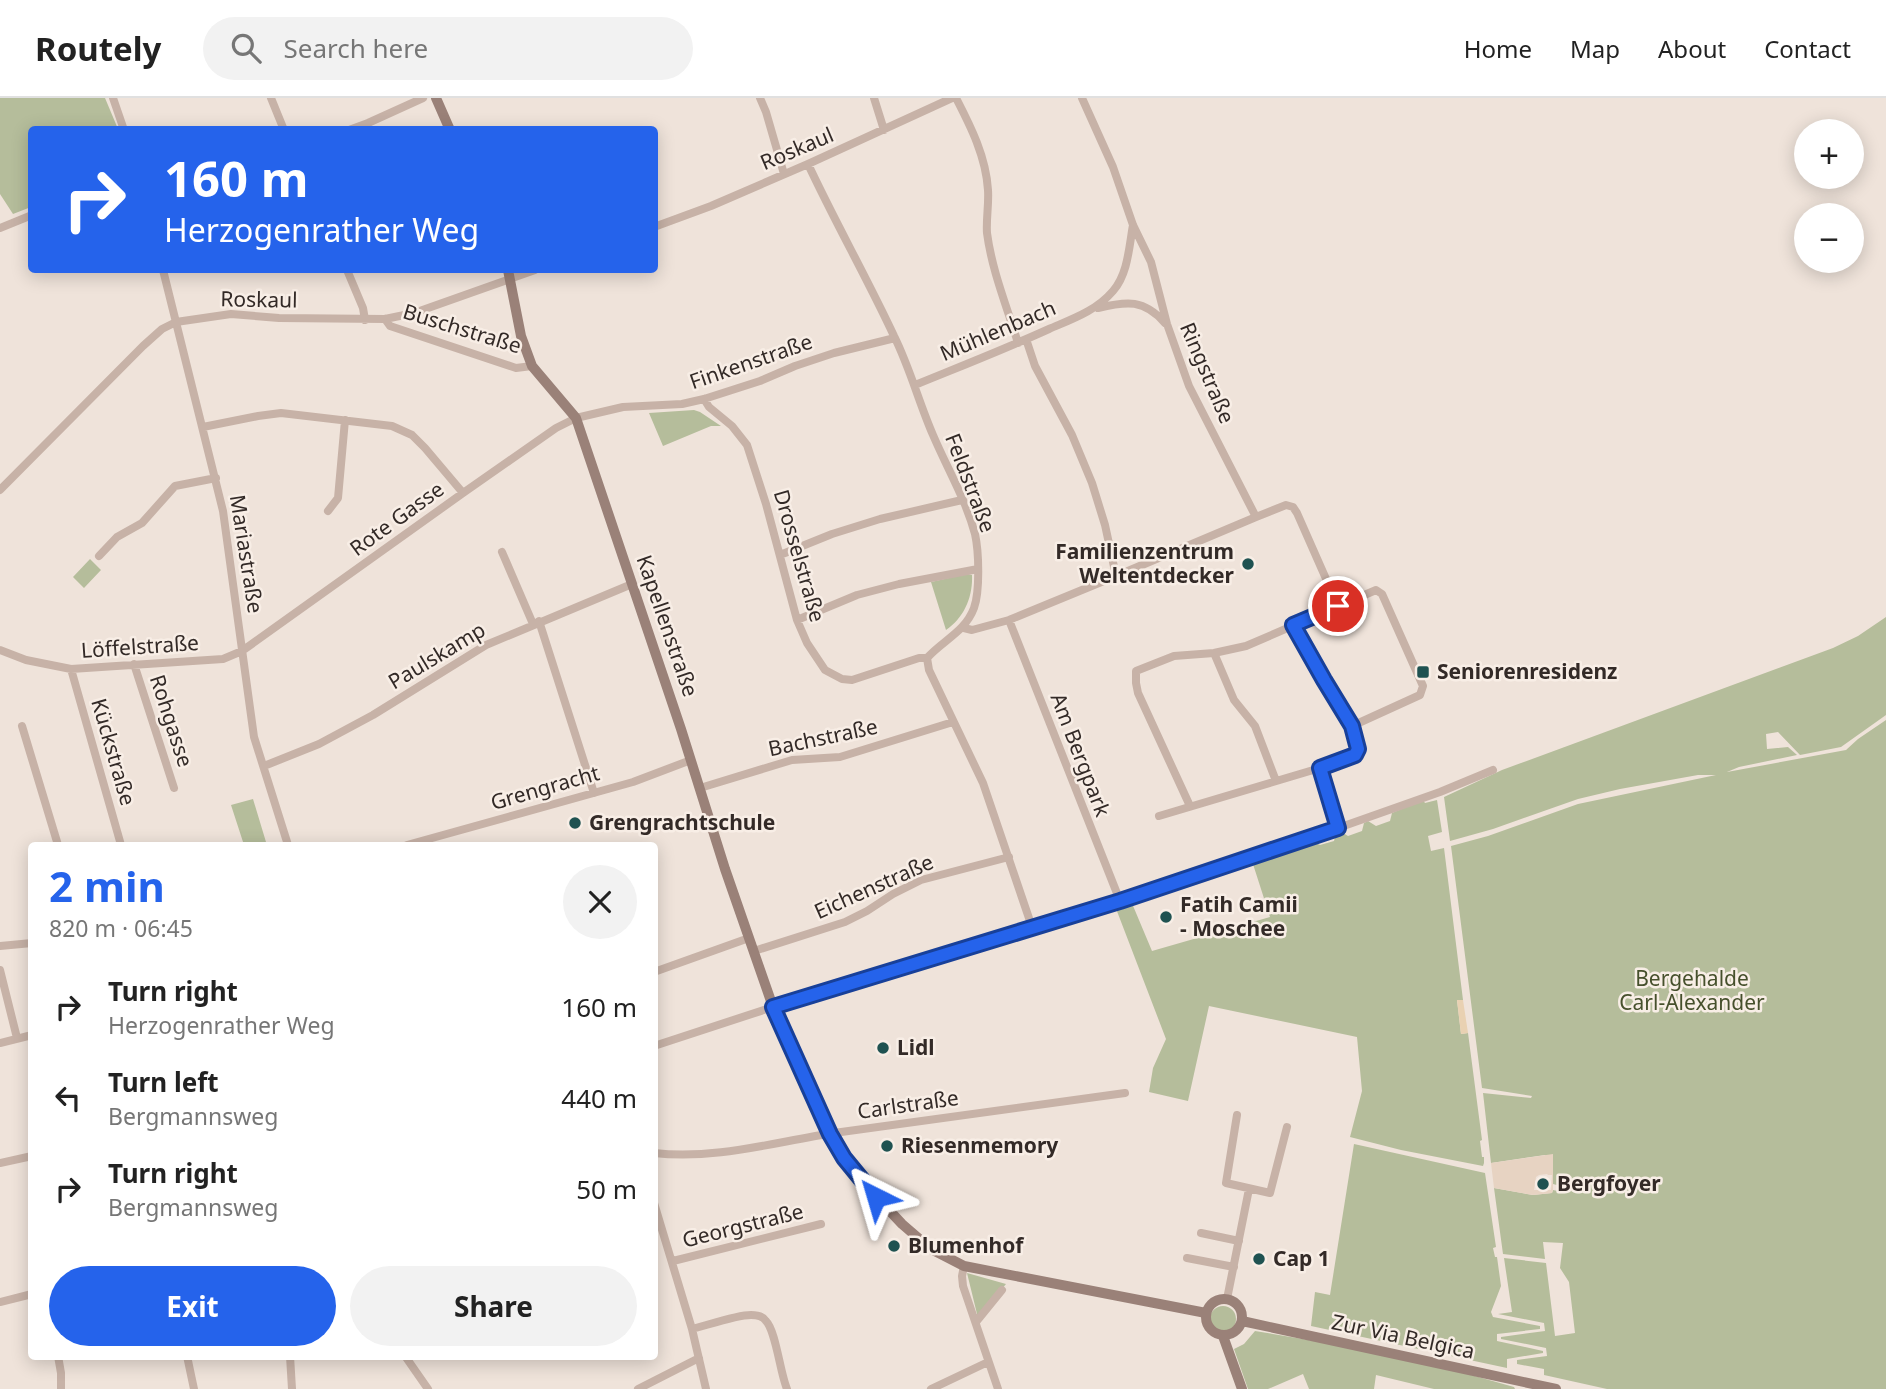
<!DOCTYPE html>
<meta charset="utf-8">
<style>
:root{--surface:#fff;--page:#f2f2f2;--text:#222;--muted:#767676;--line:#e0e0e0;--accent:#2563eb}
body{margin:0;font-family:"Noto Sans",sans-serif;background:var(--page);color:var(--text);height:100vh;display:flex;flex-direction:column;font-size:26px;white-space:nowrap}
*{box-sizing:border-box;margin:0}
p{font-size:23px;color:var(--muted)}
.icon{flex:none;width:38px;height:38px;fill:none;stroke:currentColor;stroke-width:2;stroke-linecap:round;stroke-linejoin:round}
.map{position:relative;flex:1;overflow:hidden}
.panel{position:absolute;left:28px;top:744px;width:630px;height:518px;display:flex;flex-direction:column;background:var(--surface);border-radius:7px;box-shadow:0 4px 18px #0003}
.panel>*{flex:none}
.top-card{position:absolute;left:28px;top:28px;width:630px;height:147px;border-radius:7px;box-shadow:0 4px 18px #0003;background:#2563eb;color:#fff;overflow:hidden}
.tools{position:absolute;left:1794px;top:21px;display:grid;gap:14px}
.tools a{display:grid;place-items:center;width:70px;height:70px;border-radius:50%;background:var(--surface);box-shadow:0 4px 18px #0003;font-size:35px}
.pin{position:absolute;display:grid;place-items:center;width:60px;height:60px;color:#fff;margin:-30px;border:4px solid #fff;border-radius:50%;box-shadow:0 2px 7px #0007}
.me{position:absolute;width:77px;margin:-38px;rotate:320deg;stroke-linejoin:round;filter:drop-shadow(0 0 5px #0008)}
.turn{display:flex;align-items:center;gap:24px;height:147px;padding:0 21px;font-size:32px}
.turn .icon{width:91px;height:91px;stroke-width:2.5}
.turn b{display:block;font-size:49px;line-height:60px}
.round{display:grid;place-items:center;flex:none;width:74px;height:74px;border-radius:37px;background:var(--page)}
.headline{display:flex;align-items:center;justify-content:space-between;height:119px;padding:0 21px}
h1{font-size:42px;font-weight:700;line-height:52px;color:var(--accent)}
.action{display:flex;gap:14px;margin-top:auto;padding:14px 21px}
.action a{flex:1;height:80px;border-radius:42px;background:var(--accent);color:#fff;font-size:28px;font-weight:700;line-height:80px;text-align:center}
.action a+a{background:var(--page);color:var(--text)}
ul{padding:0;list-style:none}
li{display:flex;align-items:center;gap:21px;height:91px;padding:0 21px}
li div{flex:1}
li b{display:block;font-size:26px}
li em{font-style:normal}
header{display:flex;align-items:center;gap:42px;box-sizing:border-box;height:98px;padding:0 35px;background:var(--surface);border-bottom:2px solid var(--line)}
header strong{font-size:33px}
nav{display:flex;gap:38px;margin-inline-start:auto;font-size:24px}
.search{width:490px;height:63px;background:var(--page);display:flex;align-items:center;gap:18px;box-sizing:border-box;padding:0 24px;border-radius:38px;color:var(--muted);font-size:26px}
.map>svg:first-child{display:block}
</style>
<header>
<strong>Routely</strong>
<div class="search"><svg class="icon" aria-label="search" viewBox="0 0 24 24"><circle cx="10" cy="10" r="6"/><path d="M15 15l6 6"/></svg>Search here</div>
<nav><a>Home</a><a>Map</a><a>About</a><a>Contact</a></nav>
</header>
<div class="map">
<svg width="1886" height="1291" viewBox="0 0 1886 1291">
<rect width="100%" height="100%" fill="#efe3da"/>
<path fill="#b5bd9b" d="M0,0H105L118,31L32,32L31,109L13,116L0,96Z
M694,312L700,314L721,328H711L663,348L649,315Z
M90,461L101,472L84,490L73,479Z
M967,476L972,477C973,499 964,520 946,532L931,484Z
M1886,519V617L1841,649L1800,657L1778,634L1766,636L1767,651L1788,649L1797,657L1739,669L1727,674L1846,652L1858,641L1886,622V1291H1607L1544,1277V1271L1517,1266V1262L1547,1258L1546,1250L1501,1241V1239L1545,1233L1544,1225L1498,1216L1512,1214L1504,1160L1546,1165L1555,1238L1575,1235L1569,1184L1560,1170L1563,1145L1543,1144L1545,1161L1503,1156L1494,1090L1533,1097L1552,1095L1553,1092L1567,1095L1568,1090L1553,1086V1065L1545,1057L1491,1065L1483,995L1531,1000L1532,998L1482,990L1451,748L1488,738L1578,706L1716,677H1698L1620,691L1578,701L1493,731L1450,743L1444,699L1502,672L1833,550L1858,538Z
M253,701L266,744L254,747H244L231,707Z
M1423,702L1425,705L1437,702L1442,734L1428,738L1431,753L1444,750L1463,902H1457L1461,936L1468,935L1482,1042L1480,1043L1482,1059H1484V1065L1483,1068L1401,1052L1350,1039L1362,993L1357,939L1209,908L1188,1003L1149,994L1153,970L1166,941L1115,808L1131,803L1152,853L1270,819L1252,763L1312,743L1320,747L1334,743L1336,735L1340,733L1348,738L1362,733L1364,725L1368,723L1376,728L1390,723L1392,715Z
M1354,1046L1485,1075L1496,1149L1493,1150L1495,1159H1497L1501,1188L1491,1214L1493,1219L1540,1228V1231L1497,1236V1243L1543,1253V1255L1507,1261V1270L1311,1228L1315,1194L1330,1197Z
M967,1175L1006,1186L978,1220Z
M1210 1221a13 13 0 1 1 26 0a13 13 0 1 1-26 0Z
M1255,1233L1326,1245L1450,1271L1514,1289L1515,1291H1434L1376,1277L1374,1291H1309L1303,1276L1268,1291H1248L1234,1251L1244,1246Z"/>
<path fill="#e9d1b2" d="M1457,902H1463L1468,935L1461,936Z"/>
<path fill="#e7d3c2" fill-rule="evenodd" d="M1553,1056V1092L1552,1095L1533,1097L1494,1090L1491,1065ZM1547,1076L1548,1077H1552L1551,1092H1534L1536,1079L1539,1077Z"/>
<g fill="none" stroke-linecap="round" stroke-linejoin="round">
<path stroke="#c7b2a7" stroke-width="8" d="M113,0L124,32
M271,0L284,32
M760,0L766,14L784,76
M874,0L884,32
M956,0C971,29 986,59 988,92C989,106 986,121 987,135C992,173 1007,209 1018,245
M349,32L368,25L423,0
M808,66C835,124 867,180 894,238C910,270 919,305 933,337C947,370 966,402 975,436C979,454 980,493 974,510C965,534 943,542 927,560
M654,129L711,108L808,66L952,0
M0,130L32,117
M163,172L223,413L254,639L288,747
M347,172L363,210L365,222
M1098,210C1127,203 1144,201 1165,225
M385,221L390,228L516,270L532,268
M1026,241L1035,268L1072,337L1092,385L1105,427L1116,478L1256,419L1189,288L1167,226L1151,164L1133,127L1113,69L1082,0
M915,287C959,269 1005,251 1049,231C1072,221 1096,213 1113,193C1128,176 1129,149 1133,127
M704,301L709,309L732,328L747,347L766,406L797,522L807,545L825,572L842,581L852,582L919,560H927
M203,329L258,318L281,315L392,328L412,337L425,350L463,395
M0,392L143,248L162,231L176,224L231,216L279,220L385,221L414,215L535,172
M328,413L338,400L345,322
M1256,419L1286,407L1293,409L1297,415L1338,508
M502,454L533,526
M780,457L832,436L880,421L962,402
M99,458L117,439L142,425L175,388L216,380
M797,522L857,497L899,486L978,471
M1009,522L1120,803
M539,523L594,695
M964,530L972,532L1009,522L1116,478
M0,552L26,562L71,571L223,561L242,553L463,395L556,330L576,320L623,309L682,306L704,301L760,283L795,268L834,255L895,240
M1214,555L1234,602L1255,628L1276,683
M927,560L929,572L983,685L1032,829
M134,566L174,690
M71,571L121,747
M22,628L58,747
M264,668L319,646L373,617L486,547L632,486
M1320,670L1338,730
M700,690L792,662L840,659L953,624
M1190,708L1138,595L1136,585V573L1174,558L1214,555L1246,548L1376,492L1382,496L1423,588L1420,597L1352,628
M1159,718L1320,670L1355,657L1358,651L1352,628L1323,582L1293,527
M407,747L633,684L691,662
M0,848L32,845
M754,853L845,824L867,813L893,796L921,782L1009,759
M0,872L17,940
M654,874L749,840
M0,945L32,937
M654,948L773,909L1120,803L1338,730L1440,694L1493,672
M1237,1017L1226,1085L1270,1095L1287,1029
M654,1055C716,1062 774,1044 834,1035C931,1021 1028,1008 1125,995
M0,1065L32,1058
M654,1105L692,1231L706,1291
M1201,1135L1239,1143
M1187,1160L1234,1169
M673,1163L821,1126
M964,1168L962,1178L963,1188L998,1291
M1227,1201L1249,1091
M0,1204L32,1196
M976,1224L1002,1192
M692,1231C708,1227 736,1217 751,1217C757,1217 763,1218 766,1223C776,1233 780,1275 787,1291
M58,1258L61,1275V1291
M187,1258L194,1291
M290,1258L292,1291
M405,1258L428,1291
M638,1291L699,1260
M931,1291L988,1264"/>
<path stroke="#9a8178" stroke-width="10" d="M436,0L450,32
M508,172L521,238L532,268L576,320L681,631L725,771L773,909L829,1036L860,1081L902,1126L931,1151L964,1168L1206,1215
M1206 1219a18 18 0 1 1 36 0a18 18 0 1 1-36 0Z
M1242,1223L1556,1291
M1223,1238L1242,1291"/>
</g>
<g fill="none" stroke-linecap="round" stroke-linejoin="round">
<defs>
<path id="route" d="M876,1099L844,1060L830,1036L773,909L1120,803L1338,730L1320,670L1355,657L1358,651L1352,628L1324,582L1293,527L1338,508"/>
</defs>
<use href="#route" stroke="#184099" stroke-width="18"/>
<use href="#route" stroke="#2563eb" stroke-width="12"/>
</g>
<g fill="#1f5251" stroke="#f8eee6" stroke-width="2.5">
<circle cx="1248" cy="466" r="7"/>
<rect x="1416" y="567" width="14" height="14" rx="3.5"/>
<circle cx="575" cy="725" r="7"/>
<circle cx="1166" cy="819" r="7"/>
<circle cx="883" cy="950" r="7"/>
<circle cx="887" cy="1048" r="7"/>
<circle cx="1543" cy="1086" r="7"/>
<circle cx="894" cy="1148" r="7"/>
<circle cx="1259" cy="1161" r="7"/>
</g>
<g text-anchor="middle" stroke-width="5" stroke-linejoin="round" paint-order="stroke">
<g font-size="21" fill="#332a27" stroke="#f8eee6">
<text transform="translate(797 51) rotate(-23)" y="7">Roskaul</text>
<text transform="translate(259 202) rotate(1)" y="7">Roskaul</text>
<text transform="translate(462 231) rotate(17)" y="7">Buschstraße</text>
<text transform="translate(998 233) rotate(-23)" y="7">Mühlenbach</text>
<text transform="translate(751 264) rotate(-19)" y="7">Finkenstraße</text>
<text transform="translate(1207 275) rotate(67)" y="7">Ringstraße</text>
<text transform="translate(970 385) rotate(69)" y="7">Feldstraße</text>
<text transform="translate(397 421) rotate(-36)" y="7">Rote Gasse</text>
<text transform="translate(246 456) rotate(81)" y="7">Mariastraße</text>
<text transform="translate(799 458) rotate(74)" y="7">Drosselstraße</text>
<text transform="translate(667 528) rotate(71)" y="7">Kapellenstraße</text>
<text transform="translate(140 549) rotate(-4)" y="7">Löffelstraße</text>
<text transform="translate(437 558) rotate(-31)" y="7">Paulskamp</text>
<text transform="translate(171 623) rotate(72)" y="7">Rohgasse</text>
<text transform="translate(823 640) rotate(-12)" y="7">Bachstraße</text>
<text transform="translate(113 654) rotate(74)" y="7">Kückstraße</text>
<text transform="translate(1080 657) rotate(69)" y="7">Am Bergpark</text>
<text transform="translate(545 690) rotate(-16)" y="7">Grengracht</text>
<text transform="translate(874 789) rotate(-24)" y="7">Eichenstraße</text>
<text transform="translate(908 1007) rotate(-8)" y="7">Carlstraße</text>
<text transform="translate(743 1128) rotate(-14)" y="7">Georgstraße</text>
<text transform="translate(1403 1239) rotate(12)" y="7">Zur Via Belgica</text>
</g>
<g font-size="21" font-weight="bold" fill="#332a27" stroke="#f8eee6" text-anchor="start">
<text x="1234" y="461" text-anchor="end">Familienzentrum<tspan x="1234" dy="24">Weltentdecker</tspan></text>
<text x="1437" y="581">Seniorenresidenz</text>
<text x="589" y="732">Grengrachtschule</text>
<text x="1180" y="814">Fatih Camii<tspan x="1180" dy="24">- Moschee</tspan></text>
<text x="897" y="957">Lidl</text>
<text x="901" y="1055">Riesenmemory</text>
<text x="1557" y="1093">Bergfoyer</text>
<text x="908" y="1155">Blumenhof</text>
<text x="1273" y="1168">Cap 1</text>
</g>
<g font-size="21" fill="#46502c" stroke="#f8eee6">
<text x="1692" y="888">Bergehalde<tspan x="1692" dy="24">Carl-Alexander</tspan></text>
</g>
</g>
</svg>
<div class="tools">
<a>+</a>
<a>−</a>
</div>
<div class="pin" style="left:1338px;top:508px;background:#d93025"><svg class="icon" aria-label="arrive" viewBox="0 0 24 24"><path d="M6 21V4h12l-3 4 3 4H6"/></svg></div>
<svg class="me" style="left:876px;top:1099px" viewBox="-20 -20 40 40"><path d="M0-17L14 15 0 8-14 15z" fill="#2563eb" stroke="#fff" stroke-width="4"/></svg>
<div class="top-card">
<div class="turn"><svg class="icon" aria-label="right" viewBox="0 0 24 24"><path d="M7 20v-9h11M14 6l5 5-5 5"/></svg><div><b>160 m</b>Herzogenrather Weg</div></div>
</div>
<section class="panel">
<div class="headline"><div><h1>2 min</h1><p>820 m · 06:45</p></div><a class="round"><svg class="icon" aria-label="close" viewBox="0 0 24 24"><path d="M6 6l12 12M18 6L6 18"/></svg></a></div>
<ul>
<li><svg class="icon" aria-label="right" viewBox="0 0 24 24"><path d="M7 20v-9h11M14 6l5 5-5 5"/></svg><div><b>Turn right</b><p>Herzogenrather Weg</p></div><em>160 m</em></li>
<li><svg class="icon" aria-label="left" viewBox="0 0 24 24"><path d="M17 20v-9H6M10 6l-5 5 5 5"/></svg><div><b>Turn left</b><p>Bergmannsweg</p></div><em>440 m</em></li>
<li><svg class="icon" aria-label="right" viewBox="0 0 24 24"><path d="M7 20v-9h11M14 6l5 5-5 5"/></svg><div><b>Turn right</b><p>Bergmannsweg</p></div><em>50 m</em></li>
</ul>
<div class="action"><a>Exit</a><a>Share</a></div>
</section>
</div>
